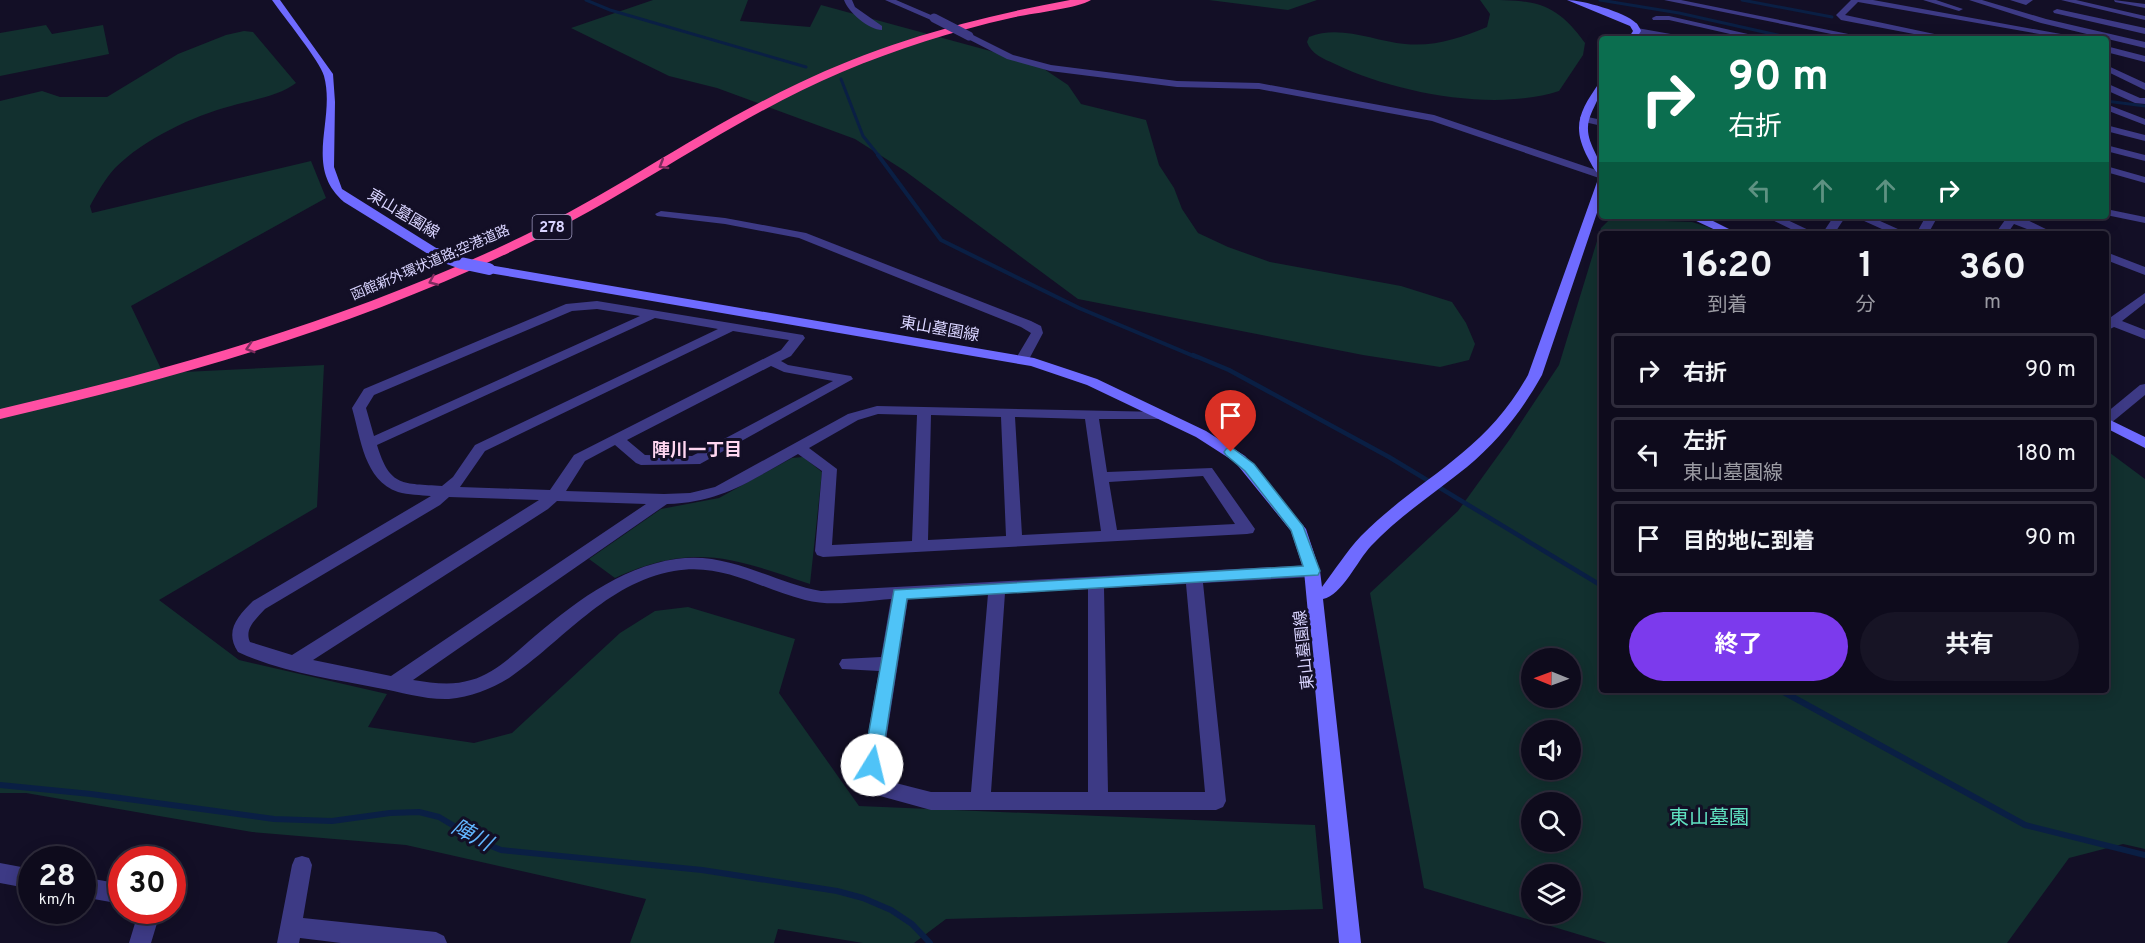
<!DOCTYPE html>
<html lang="ja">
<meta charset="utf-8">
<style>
:root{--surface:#0e0b1c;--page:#171425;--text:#f1f3f6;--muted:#9b9ba3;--line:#2e2b3b;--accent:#7c3aed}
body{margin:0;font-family:Overpass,"Noto Sans JP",sans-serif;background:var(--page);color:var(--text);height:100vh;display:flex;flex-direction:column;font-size:22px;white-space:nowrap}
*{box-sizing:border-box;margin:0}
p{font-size:20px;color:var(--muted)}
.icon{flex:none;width:33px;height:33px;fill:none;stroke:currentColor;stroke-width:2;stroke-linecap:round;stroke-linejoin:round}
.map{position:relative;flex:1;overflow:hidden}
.sheet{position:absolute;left:1599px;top:231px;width:510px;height:462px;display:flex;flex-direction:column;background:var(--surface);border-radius:6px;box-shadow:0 3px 15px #0003,0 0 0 2px var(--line)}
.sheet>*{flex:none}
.banner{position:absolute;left:1599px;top:36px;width:510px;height:183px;border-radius:6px;box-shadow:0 3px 15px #0003,0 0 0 2px var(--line);background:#0b6e4f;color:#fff;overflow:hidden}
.needle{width:39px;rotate:271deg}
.tools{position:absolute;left:1521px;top:648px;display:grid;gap:12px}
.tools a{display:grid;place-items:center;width:60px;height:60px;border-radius:50%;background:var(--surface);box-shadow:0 3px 15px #0003,0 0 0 2px var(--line);font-size:30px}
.speed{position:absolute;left:18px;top:846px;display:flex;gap:12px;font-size:30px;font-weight:700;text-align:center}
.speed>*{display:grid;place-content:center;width:78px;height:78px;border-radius:50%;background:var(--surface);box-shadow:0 3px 15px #0003,0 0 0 2px var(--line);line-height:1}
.speed small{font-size:15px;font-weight:400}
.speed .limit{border:9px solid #d22;background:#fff;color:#111}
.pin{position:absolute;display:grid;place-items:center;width:51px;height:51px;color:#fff;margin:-62px -26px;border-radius:50% 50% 50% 0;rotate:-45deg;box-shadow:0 0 6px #0007}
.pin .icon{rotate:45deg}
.me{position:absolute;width:66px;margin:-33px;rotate:9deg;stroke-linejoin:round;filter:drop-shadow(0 0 4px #0008)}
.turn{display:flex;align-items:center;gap:21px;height:126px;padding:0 30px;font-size:27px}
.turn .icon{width:78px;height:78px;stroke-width:2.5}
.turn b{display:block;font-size:42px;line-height:51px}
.lanes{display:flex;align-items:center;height:57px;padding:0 30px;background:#0003;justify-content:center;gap:30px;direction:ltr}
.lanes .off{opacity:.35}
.eta{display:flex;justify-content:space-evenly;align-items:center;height:102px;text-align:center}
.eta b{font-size:36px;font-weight:700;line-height:42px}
.primary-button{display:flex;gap:12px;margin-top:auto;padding:12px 30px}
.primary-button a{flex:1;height:69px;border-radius:36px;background:var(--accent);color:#fff;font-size:24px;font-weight:700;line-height:69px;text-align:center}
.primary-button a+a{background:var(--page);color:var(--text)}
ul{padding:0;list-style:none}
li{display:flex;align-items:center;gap:18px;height:75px;margin:0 12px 9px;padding:0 18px;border:3px solid var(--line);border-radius:6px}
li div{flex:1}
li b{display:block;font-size:22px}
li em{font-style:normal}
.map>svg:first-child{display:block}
</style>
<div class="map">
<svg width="2145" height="943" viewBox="0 0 2145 943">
<rect width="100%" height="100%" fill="#130f26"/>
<path fill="#12302f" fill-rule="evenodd" d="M653,0H748L740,21L810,27L821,5L1035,63L1068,85L1081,104L1146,120L1159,165L1174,188L1182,209L1198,233L1228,247L1270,262L1401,286L1452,302L1466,323L1475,344L1469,360L1440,367L1363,355L1078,299L905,171L855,139L717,88L669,76L571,28Z
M1209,0H1317L1288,10Z
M1480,0C1533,0 1554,0 1585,43L1583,55L1559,91C1495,112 1395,93 1335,64C1324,59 1311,54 1307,42L1309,37C1340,24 1374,41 1405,44C1434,47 1461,38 1487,27L1490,14Z
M46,25L52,34L103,25L109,54L0,76V33Z
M244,31L253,32L296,83C279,96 252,100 231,106C193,116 144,139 115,168C105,179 97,193 90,206L92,213L311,161L326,198L131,306L163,373L324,365L317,507L159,600L239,660L387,694L368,727L474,743L512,733L620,633L655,611L688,607L795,639L779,693L859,806L1315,825L1323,909L946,919L914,943H863L778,929L774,943H630L646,899L406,845L252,832L26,793H0V101L42,91L60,97H107L178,54L226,35Z
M1610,219L1692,222L1711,228L1702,234H1602V690H2106V450L2145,479V849L2123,844L2069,858L2007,943H1607L1424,888L1370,593L1458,511L1510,439L1559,365L1601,228ZM1570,658V698H1532V658ZM1570,730V770H1532V730ZM1570,802V842H1532V802ZM1532,874H1570V914H1532Z
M803,457L822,472L810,584C733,558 694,542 615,578L589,559L661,509L719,498L792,458Z"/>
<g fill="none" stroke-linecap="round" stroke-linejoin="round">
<path stroke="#0a1f44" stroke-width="3" d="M586,0L610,10L806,67
M1600,0L1679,13L1795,39
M1742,0L1832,17
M841,79L863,136L879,156
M2106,101L2145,106"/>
<path stroke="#0a1f44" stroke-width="4" d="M878,155L941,240L1079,308L1196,357"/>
<path stroke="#0a1f44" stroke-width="4.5" d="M1193,355L1229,370L1389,457L1602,586"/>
<path stroke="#0a1f44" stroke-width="6" d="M1780,690L2025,825L2145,855
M0,785L91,794L274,819L332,821L390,813L419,812L439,817L481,842L501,850L702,870L837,891L863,898L891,910L912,924L930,943"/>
<path fill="#3d3a85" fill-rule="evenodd" d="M844,0H852L855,7L882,26V30C869,30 848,12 844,0Z
M885,0H896L938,18L931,20Z
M1664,0H1681L1873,39H1856Z
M1851,0H1873L2072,36L2068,39L1858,2L1845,15L1958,39H1940L1841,20L1836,15Z
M1923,0H1936L1963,9L1959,11Z
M1969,0H1982L2046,19L2145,42V48L2041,23Z
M2010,0H2033L2026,5Z
M2061,0H2076L2145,16V20Z
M2114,0L2145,4V8L2115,2Z
M2057,9L2145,28V34L2054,13L2053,11Z
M1656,16H1669L1761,37L1752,39L1669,20H1653L1652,18Z
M1637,28L1682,36L1686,39H1668L1634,33L1633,31Z
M969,33L1013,55L1051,65L1177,81L1259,83L1434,115L1602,172V179L1432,121L1259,89L1177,87L1050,71L1007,59L966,38L965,36Z
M2106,46L2145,56V62L2106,52Z
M2106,65L2145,83V90L2106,71Z
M2106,83L2140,98H2145V104L2135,103L2106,90Z
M2106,104L2145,119V125L2106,110Z
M1583,116L1602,120V126L1580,121V117Z
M2106,125L2145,135V141L2106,131Z
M2106,145L2145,155V161L2106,151Z
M2106,166L2145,177V183L2106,172Z
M2106,209L2145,217V223L2106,215Z
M661,211L725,218L806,233L1031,321L1041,326L1043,333L1027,363H1017L1015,360L1031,333L1021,327L799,238L725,224L657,216L655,214Z
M1764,216H1779L1817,234H1801Z
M1834,216H1846L1834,234H1822Z
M1853,216H1869L1909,234H1893Z
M1926,216H1938L1928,234H1916Z
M1998,216H2019L2056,234H2040L2014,224L2007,234H1995L2005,220Z
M2106,252L2145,267V275L2106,260Z
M2145,293V303L2122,321L2145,330V339L2114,327L2106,331V315L2111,317Z
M597,301L803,335L805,338L791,356L781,361L788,365L851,376L853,379L700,464L641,465L636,463L615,445L585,461L566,491L664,494L690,493L715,487L848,414L877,406L1163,412L1170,416L1168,419H1099L1107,472L1212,468L1255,529L1253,533L1247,534L823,557L817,555L815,551L822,471L798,454C751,480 723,502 667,504L413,680C433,683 452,686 471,680C493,674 511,657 528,642C570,606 619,567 676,559C729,551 771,582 821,591L1312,565L1318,567L1320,571L1318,575L1312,577L1203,583L1226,801L1223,807L1216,810H931L862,791L859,785L879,671L842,669L839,664L842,659L881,657L891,599C863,601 832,607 805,600C760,589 723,562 674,571C606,583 563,641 509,678C491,689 470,697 449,699C426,700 401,692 378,688C332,679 280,672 238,652C224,631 238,616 253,601L431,496C421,495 408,495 398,492C364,480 361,439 352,408L364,389L566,304ZM597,309L640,316L374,436L366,408L374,395L572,311ZM655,318L718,329L475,445L453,477L442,486C403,483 390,488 377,445ZM733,331L789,340L781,350L574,455L550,490L460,487L485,451ZM771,366L784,372L833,381L692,456L645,455L627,440ZM878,414L917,415L912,541L832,545L837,469L809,448L858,420ZM931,415L1001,417L1006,536L928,540ZM1015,417L1085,419L1101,531L1022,535ZM1203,476L1235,524L1117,530L1109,482ZM449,497L539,500L292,655L250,642C244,629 256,619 265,609L440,505ZM557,501L646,504L391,676L313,660L548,509ZM1186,584L1205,792H1108L1104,588ZM1088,589V792H991L1005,593ZM988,594L971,792H931L880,779L908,599Z
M2145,384V395L2111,423L2106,424V413L2140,385Z
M302,856L309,858L312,865L303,918L436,932L444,936L447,943H341L300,938L299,943H277L292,865L295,858Z
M0,863L32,869V889L0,883Z
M82,877L122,884V904L82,897Z
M139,910H161L151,943H129Z"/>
<path fill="#6f6bff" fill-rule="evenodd" d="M272,0H280L333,74L335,102L334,167L342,189L441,251V257H433L344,202C303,167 336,120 324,76C320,61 283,16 272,0Z
M1567,0C1582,0 1625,12 1636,23C1637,23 1641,30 1641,31L1636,39H1628L1633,31L1630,26Z
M1602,82C1602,99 1589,110 1588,127C1587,145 1602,158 1602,176C1595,173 1592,165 1588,158C1571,126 1580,111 1599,83Z
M1602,179V198L1542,375C1522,411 1498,441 1467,467C1435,493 1399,516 1371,546C1357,561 1342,595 1323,599L1361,943H1339L1304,571L1291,531L1235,462L1196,437L1087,385L1031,366L489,273L483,269L489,265L1034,358L1097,379L1206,431L1245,456L1306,529L1320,571L1322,587C1335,570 1346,552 1361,536C1421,476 1484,454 1528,375L1597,182Z
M1631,216H1703L1739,234H1724L1692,219H1637Z
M2106,418L2145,437V448L2106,428Z"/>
<path fill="#ff4fa3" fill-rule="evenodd" d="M1070,0H1091C1076,9 1031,13 1011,18C953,31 897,49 842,72C733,118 638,190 531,242C362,325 183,377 0,419V409C179,368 355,317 521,237C617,191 703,128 799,83C884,42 977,17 1070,0Z"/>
<path stroke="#3d3a85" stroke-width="9" d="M934,18L969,36"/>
<path stroke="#6f6bff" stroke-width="12" d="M437,254L461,263L489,269"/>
</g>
<defs><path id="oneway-chevron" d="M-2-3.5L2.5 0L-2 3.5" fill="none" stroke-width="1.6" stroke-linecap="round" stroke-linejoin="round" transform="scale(1.5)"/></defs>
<g stroke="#7d2c5e">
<use href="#oneway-chevron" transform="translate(663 165) rotate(149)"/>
<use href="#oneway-chevron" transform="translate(433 281) rotate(157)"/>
<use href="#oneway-chevron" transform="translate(250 348) rotate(163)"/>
</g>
<path fill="#4fc3f7" stroke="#337fa1" stroke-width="1.5" d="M1231,447L1254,464L1303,526L1320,571L1318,575L907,599L881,765L878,770L872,772L866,770L863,765L894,590L1303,566L1291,530L1245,471L1226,455L1224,452L1226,449Z"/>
<g text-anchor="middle" stroke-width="6" stroke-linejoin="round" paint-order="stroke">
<g font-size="14" fill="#d9d4ff" stroke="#130f26">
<text transform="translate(430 262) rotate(-23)" y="5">函館新外環状道路;空港道路</text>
</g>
<rect fill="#130f26" stroke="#9e99be" stroke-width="1.5" x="532.5" y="215" width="39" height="24" rx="4.5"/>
<g font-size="15" font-weight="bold" fill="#d9d4ff">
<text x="552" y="232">278</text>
</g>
<g font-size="16" fill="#d9d4ff" stroke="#130f26">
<text transform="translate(404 213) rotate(31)" y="6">東山墓園線</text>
<text transform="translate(940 328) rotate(10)" y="6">東山墓園線</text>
<text transform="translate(1303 650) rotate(-96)" y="6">東山墓園線</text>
</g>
<g font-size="18" font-weight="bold" fill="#ffd6f0" stroke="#130f26">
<text x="697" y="456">陣川一丁目</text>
</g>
<g font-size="20" fill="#5fe0c0" stroke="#130f26">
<text x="1709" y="824">東山墓園</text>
</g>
<g font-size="21" font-style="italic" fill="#62b6ff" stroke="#130f26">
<text transform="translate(472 835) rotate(28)" y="7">陣川</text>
</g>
</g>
</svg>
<div class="tools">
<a><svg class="needle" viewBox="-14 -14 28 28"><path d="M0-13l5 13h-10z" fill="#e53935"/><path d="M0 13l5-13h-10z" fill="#9b9ba3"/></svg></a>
<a><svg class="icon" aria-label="sound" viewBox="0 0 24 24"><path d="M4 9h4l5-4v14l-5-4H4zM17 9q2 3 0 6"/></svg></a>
<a><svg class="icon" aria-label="search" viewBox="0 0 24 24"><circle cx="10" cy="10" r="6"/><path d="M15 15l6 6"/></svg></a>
<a><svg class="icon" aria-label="layers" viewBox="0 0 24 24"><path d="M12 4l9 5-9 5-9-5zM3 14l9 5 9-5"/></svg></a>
</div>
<div class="speed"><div>28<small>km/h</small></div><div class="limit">30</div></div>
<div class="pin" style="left:1231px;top:452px;background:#d93025"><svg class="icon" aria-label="arrive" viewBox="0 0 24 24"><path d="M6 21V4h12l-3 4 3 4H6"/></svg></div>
<svg class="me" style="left:872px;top:765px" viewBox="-20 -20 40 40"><circle r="19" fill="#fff"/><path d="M0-13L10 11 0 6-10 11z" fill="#4fc3f7"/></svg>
<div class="banner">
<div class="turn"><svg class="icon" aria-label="right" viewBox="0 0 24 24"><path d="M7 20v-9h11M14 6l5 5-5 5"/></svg><div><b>90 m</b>右折</div></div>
<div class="lanes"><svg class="icon off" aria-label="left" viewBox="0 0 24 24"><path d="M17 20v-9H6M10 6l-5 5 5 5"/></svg><svg class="icon off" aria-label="ahead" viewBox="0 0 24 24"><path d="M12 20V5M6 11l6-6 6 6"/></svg><svg class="icon off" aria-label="ahead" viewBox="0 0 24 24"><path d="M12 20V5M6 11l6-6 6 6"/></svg><svg class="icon" aria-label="right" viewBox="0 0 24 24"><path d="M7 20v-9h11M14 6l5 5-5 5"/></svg></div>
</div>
<section class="sheet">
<div class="eta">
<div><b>16:20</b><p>到着</p></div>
<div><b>1</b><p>分</p></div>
<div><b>360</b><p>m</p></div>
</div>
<ul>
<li><svg class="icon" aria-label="right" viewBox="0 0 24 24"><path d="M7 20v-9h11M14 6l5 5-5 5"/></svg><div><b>右折</b></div><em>90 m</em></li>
<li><svg class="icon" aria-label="left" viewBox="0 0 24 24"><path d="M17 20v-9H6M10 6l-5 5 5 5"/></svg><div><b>左折</b><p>東山墓園線</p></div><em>180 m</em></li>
<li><svg class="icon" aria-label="arrive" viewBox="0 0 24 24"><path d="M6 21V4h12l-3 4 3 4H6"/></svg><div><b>目的地に到着</b></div><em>90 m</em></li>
</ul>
<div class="primary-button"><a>終了</a><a>共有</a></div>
</section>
</div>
